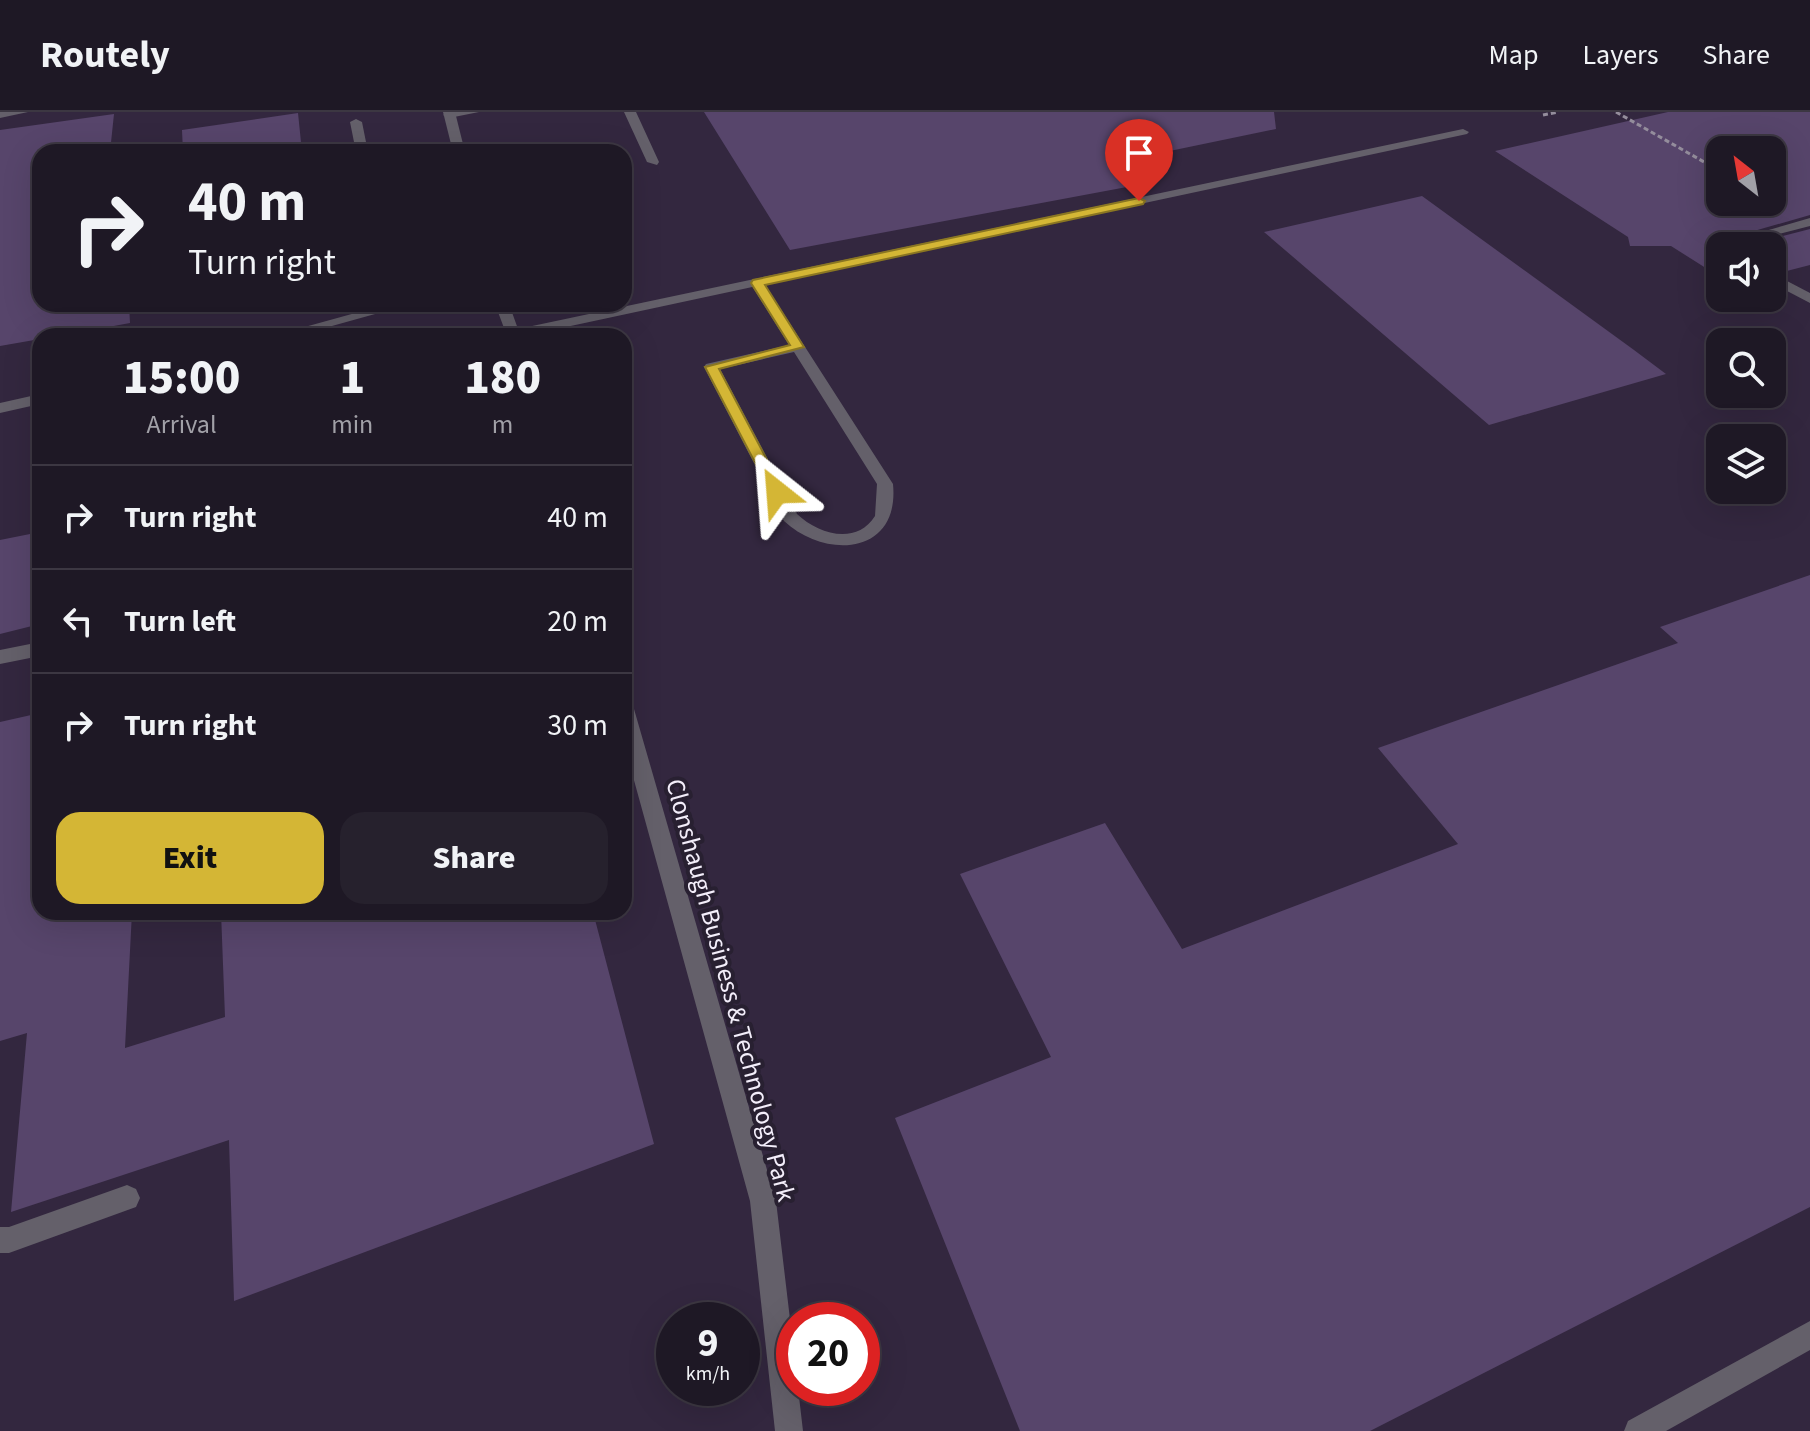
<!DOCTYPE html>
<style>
:root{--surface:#1e1825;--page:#26212d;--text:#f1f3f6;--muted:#a1a0a7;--line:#3c3742;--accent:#d4b635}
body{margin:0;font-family:"Source Sans 3",sans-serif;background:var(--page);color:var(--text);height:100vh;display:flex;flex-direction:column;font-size:30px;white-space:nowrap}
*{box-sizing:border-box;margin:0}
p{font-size:26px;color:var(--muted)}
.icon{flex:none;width:44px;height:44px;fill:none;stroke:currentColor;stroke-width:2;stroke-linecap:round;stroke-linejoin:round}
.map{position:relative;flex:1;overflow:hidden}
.panel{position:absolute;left:32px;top:216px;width:600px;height:592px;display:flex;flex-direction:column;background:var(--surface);border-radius:24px;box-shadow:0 8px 32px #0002,0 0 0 2px var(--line)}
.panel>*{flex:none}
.hud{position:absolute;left:32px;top:32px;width:600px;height:168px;border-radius:24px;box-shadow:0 8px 32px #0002,0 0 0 2px var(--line);background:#1e1825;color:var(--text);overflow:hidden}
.needle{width:52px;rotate:329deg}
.tools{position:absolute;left:1706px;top:24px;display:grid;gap:16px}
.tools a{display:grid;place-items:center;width:80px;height:80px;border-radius:16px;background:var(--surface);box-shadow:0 8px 32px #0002,0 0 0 2px var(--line);font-size:40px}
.speed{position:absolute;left:656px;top:1190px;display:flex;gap:16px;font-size:40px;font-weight:700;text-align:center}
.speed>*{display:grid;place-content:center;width:104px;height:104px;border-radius:50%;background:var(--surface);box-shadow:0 8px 32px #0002,0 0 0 2px var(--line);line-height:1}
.speed small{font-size:20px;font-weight:400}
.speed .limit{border:12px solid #d22;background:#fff;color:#111}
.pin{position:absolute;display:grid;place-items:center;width:68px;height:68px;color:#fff;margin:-82px -34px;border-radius:50% 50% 50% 0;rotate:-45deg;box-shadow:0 0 8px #0007}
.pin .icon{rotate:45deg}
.me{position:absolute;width:88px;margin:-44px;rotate:332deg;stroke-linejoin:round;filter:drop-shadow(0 0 6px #0008)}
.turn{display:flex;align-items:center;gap:28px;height:168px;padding:0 24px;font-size:36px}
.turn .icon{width:104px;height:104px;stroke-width:2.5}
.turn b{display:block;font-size:56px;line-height:68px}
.eta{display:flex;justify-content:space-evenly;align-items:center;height:136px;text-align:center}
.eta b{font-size:48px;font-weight:800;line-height:56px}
.primary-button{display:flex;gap:16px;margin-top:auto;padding:16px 24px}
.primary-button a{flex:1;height:92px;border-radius:24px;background:var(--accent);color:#111;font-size:32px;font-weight:800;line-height:92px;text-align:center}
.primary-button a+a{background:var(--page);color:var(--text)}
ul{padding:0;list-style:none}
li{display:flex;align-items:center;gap:24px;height:104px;padding:0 24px;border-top:2px solid var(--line)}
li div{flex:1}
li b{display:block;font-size:30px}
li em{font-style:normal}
header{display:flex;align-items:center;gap:48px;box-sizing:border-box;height:112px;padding:0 40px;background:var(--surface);border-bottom:2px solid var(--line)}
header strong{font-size:38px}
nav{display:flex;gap:44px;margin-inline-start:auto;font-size:28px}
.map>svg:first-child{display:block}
</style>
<header>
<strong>Routely</strong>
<nav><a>Map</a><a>Layers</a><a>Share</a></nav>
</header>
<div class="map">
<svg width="1810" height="1319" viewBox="0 0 1810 1319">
<rect width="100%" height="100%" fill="#282031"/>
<path fill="#33273f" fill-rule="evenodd" d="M0,0H1810V1319H0ZM1720,38H1772V90H1720ZM40,40H624V192H40ZM1720,134H1772V186H1720ZM40,224H624V800H40ZM1720,230H1772V282H1720ZM1720,326H1772V378H1720ZM674,1208H742V1276H674ZM794,1208H862V1276H794Z"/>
<path fill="#57456b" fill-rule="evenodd" d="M704,0H1274L1276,17L1136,46L1159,69L790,138Z
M1668,0H1810V103L1740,123L1738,127L1748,133L1810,117V153L1779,161L1772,158V134H1720V165L1671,134H1630L1628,125L1495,39ZM1720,38H1772V90H1720Z
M298,1L302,40H183L182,18Z
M114,2L110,40H40V192H129L130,211L59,224H40V227L0,234V18Z
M1422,84L1634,238L1666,262L1489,313L1264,120Z
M40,420V512L0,522V428Z
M1810,463V1095L1370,1319H1020L895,1006L1051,945L960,762L1105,711L1182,837L1458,732L1378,636L1678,531L1660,515Z
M40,601V800H132L125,936L225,905L221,800H593L654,1032L234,1189L229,1028L11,1100L27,921L0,929V610Z"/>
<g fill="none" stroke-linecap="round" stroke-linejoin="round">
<path stroke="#948d9c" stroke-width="3" stroke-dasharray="5 3" stroke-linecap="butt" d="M1616,0L1720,59
M1543,3L1558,0"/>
<path fill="#64606a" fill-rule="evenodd" d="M0,0H28L0,6Z
M447,0H479L449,6L443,3Z
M624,0H636L659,50L657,53L647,50Z
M356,7L362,10L368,40H356L350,10Z
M1810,106V114L1747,130L1741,126Z
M1772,161L1810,181V191L1772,171Z
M757,167L764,171L893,372C900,443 826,448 784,409L704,255L706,252L789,233L750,171ZM794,240L877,372L875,404C856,434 818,422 797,402L720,257Z
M388,192H411L296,224H272Z
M40,282V292L0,301V291Z
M40,530V544L0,552V538Z
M127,1073L136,1077L140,1086L136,1095L9,1141H0V1115H9Z
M1810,1209V1238L1666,1319H1624L1628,1309Z"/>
<path fill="#64606a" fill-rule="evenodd" d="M443,0H455L465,40H453Z
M1463,17L1469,20L1467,22L524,224H507L495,192H509L518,217Z
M624,590L631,592L634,597L776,1089L794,1241V1276H798L803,1319H775L750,1089L624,632Z"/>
</g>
<path fill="#d4b635" stroke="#8a7622" stroke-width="2" d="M1139,86L1145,89L1143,92L765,173L804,235L719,257L784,380L782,383H772L705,255L790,233L751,171L753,168Z"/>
<g text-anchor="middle" stroke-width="8" stroke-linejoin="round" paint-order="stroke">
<g font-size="26" fill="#f3eefa" stroke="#282031">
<text transform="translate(731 878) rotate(75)" y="9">Clonshaugh Business &amp; Technology Park</text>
</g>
</g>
</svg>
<div class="tools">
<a><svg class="needle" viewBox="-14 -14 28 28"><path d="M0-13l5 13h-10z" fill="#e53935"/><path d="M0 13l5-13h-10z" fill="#a1a0a7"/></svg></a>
<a><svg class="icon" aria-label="sound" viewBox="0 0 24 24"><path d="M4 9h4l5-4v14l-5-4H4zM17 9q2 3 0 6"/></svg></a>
<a><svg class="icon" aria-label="search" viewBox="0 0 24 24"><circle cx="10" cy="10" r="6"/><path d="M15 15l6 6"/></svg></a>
<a><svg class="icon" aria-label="layers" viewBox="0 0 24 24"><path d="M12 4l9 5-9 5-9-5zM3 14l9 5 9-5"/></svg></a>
</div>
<div class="speed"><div>9<small>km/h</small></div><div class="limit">20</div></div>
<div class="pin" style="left:1139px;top:89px;background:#d93025"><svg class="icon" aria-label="arrive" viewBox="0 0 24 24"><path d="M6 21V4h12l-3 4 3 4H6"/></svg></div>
<svg class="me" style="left:777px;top:380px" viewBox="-20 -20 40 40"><path d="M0-17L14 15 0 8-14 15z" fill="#d4b635" stroke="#fff" stroke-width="4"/></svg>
<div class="hud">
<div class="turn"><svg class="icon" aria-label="right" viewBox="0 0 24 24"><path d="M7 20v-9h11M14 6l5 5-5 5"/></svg><div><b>40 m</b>Turn right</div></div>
</div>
<section class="panel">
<div class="eta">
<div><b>15:00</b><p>Arrival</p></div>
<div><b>1</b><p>min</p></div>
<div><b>180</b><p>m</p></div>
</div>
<ul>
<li><svg class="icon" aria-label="right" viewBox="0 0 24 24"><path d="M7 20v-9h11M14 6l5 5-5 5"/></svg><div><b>Turn right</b></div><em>40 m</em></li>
<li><svg class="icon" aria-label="left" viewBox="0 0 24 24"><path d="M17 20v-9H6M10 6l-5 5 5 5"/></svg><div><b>Turn left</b></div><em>20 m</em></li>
<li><svg class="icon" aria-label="right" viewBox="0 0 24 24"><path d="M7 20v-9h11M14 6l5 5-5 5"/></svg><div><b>Turn right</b></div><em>30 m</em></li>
</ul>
<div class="primary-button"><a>Exit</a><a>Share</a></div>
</section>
</div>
